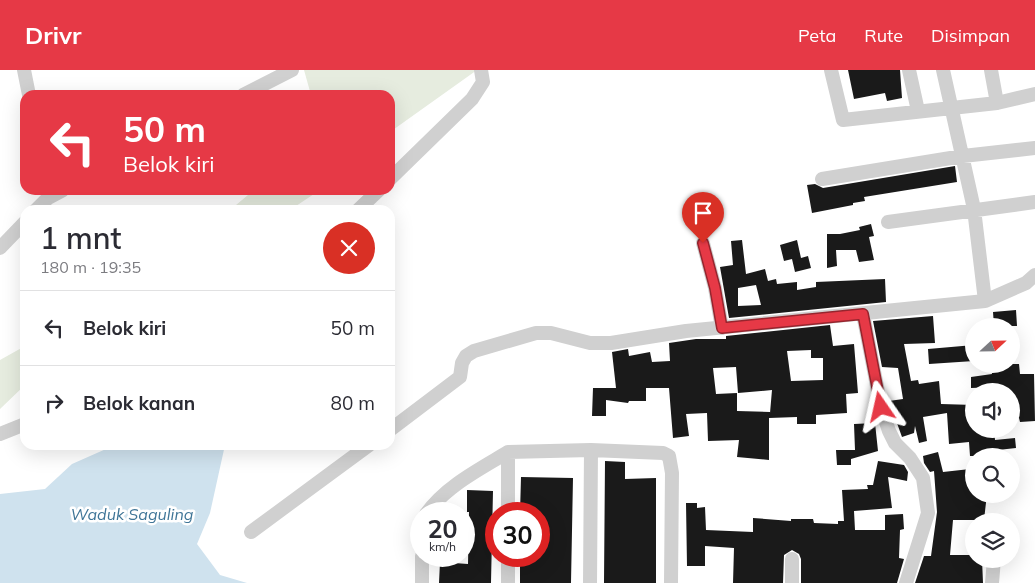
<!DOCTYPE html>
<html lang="id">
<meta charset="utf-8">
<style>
:root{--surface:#fff;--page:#f7f7f7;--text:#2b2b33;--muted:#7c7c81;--line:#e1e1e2;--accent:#e63946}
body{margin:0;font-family:Mulish,sans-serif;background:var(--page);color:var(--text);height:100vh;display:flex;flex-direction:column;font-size:19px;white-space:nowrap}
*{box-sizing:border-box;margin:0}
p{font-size:16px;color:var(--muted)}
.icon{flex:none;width:28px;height:28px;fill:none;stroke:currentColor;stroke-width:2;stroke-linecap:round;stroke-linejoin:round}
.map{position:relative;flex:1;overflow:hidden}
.drawer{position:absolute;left:20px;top:135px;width:375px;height:245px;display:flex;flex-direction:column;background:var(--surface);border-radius:15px;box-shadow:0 5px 20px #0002}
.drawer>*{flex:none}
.banner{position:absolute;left:20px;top:20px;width:375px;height:105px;border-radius:15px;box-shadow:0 5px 20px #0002;background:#e63946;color:#fff;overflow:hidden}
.needle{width:32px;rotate:68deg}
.buttons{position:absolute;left:965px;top:248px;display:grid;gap:10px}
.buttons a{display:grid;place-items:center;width:55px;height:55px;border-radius:50%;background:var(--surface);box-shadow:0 5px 20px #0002;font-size:25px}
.speed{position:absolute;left:410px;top:432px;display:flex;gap:10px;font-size:25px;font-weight:700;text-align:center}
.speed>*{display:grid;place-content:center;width:65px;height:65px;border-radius:50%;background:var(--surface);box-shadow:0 5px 20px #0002;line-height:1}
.speed small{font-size:12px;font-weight:400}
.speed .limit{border:8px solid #d22;background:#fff;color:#111}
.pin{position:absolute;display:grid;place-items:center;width:42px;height:42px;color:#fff;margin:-51px -21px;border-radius:50% 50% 50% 0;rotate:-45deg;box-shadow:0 0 5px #0007}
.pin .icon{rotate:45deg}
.me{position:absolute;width:55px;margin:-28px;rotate:349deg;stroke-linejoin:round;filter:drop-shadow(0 0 4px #0008)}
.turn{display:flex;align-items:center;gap:18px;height:105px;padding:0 20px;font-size:22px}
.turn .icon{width:65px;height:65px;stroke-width:2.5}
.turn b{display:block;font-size:35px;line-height:42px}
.round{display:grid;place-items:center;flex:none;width:52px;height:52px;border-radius:26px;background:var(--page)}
.overview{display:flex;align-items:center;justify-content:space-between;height:85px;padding:0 20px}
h1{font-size:30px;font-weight:600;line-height:38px}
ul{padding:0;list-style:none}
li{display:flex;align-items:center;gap:15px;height:75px;padding:0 20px;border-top:1px solid var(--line)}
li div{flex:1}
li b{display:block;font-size:19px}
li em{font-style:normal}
header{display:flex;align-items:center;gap:30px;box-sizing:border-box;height:70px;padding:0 25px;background:var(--accent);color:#fff}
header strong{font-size:24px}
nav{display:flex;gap:28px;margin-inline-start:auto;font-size:18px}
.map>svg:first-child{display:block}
</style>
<header>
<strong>Drivr</strong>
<nav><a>Peta</a><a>Rute</a><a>Disimpan</a></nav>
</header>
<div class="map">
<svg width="1035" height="513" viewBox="0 0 1035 513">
<rect width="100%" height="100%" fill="#fff"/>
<path fill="#e6ecdf" d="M304,0H477L390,62V25H311Z
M254,120H320L290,140H230Z
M25,276V315L0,339V290Z"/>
<path fill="#cfe2ee" d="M115,375H225L210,443L197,474L220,505L247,513H0V424L45,419L72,394Z"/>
<path fill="#1a1a1a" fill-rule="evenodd" d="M848,0H900L902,28L887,31L885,23L854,29Z
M955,96L957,112L864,127L865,131L853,133V135L812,143L807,115L815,114L823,118Z
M871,154L874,166L869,167L874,190L859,192L856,180H836L837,196L827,198V164H840L860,160L859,157Z
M742,170L746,204L765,199L768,211L776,209L777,214L797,212V220L816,217V212L885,209L886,232L729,248L720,197L733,195L731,171ZM756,215L761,235L738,236V218Z
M797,170L801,188L808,186L811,198L795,202L792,189L784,191L780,175Z
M1016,240L1017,256H994L993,242Z
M933,246L935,273L904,274L911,311L918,310L919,314L939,311L941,334L974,335V359H994L995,370L1015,368L1016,378L998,380L999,386H970L969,372L949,374L947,343L923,347L927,371L919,373L915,356L914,363L902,367L889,331L903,329L898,298L882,297L873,251Z
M830,255L833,276L854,274L858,323L846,324L847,343L816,345V354H797V347L769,348V390L737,387L739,370L708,371L707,343L686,344L689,366L673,368L669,318H646V331H629L628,333L606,330V346H592L593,318H616L612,282L628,279L629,286L650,282L652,292L670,291L669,273L696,269H726V266ZM811,280V288H823V310L791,311L787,281ZM736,297L738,323L772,320L770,343V342L737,341V323L716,324L713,298Z
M974,275V291L929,294L928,279Z
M996,294H1019L1020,304H1034L1035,351L1020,352L1019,348L1011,349V321H997V317L971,318V307L992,304L991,297L996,296Z
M875,353L878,381L851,389V395H837L836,380H855L854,354Z
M938,382L943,402L970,399L972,424H987L984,450H953L950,485H974V489H982L983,513H915L924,486H931L937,442L934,401L930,402L924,393L923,386Z
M605,391L625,392V409L656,408V513H604Z
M878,391L904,395L908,402L907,411L888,407L892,438L854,441L855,460H885V445L903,444L904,459L900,460L899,488L904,489L897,513H801V489L799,484L792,480L784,485L783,513H733L734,478L705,476V496H687L686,433H697V438L705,437L706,460L753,462V448L791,451V449H813L814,453L838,454V451H844L842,420L868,419L867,415H873Z
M521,407L573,408L571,513H520V486H539V444H520Z
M467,420L493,421L491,513H439L440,492L468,494L469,442H467Z"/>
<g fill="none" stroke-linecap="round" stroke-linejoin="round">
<path stroke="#d0d0d0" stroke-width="14" d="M24,0L29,25
M831,0L843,50L997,33L1035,24
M909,0L918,41
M943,0L974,139L985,231
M991,0L997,33
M243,25L292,0
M390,109L472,29L483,12L481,0
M822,109L963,86L1035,78
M36,140L48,128L63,120
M358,140L379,120
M888,152L1035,132
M703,173L715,218L722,258
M0,178L25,152
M863,244L881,337L889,361L895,373L910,388L923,408L928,443L906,513
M390,360L460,307L462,293L466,286L474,281L536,263H551L590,273H611L686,261L985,231L1026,213L1035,205
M0,364L25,354
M508,382L591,380L663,383L669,386L672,403L671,513
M508,382V444
M426,444C446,416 480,399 508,382
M251,462L369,375
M422,486V513
M508,486V513
M792,489V513
M590,513L591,380
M992,513L994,489"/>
</g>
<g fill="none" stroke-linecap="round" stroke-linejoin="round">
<defs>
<path id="route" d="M703,173L715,218L722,258L863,244L881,337"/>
</defs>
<use href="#route" stroke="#96252e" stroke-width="12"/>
<use href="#route" stroke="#e63946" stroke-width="9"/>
</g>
<g text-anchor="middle" stroke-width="5" stroke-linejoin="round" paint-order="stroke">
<g font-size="16" font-style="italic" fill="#3f7597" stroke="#fff">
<text x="132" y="450">Waduk Saguling</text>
</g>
</g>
</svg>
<div class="buttons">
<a><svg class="needle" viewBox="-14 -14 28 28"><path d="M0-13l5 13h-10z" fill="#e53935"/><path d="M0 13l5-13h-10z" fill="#7c7c81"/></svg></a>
<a><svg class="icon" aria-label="sound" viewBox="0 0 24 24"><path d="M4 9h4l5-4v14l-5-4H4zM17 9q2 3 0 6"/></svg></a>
<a><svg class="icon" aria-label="search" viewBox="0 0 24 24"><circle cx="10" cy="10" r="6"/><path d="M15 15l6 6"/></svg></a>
<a><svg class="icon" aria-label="layers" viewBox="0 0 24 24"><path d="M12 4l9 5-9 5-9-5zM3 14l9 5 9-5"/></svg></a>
</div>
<div class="speed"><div>20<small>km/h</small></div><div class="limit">30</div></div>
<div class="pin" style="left:703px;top:173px;background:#d93025"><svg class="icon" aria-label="arrive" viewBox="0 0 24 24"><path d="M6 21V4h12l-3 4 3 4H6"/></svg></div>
<svg class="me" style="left:881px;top:337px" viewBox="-20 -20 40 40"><path d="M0-17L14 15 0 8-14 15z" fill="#e63946" stroke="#fff" stroke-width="4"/></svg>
<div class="banner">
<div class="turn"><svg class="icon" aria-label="left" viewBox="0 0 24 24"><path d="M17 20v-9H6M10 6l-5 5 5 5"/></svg><div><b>50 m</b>Belok kiri</div></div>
</div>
<section class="drawer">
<div class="overview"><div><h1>1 mnt</h1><p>180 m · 19:35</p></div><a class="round" style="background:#d93025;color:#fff"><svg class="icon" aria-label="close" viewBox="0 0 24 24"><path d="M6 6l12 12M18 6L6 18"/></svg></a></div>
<ul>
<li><svg class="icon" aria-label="left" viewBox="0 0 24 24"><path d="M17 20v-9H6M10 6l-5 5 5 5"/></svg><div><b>Belok kiri</b></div><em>50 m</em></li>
<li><svg class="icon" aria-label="right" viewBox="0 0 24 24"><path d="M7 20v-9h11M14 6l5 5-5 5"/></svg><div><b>Belok kanan</b></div><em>80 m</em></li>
</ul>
</section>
</div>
